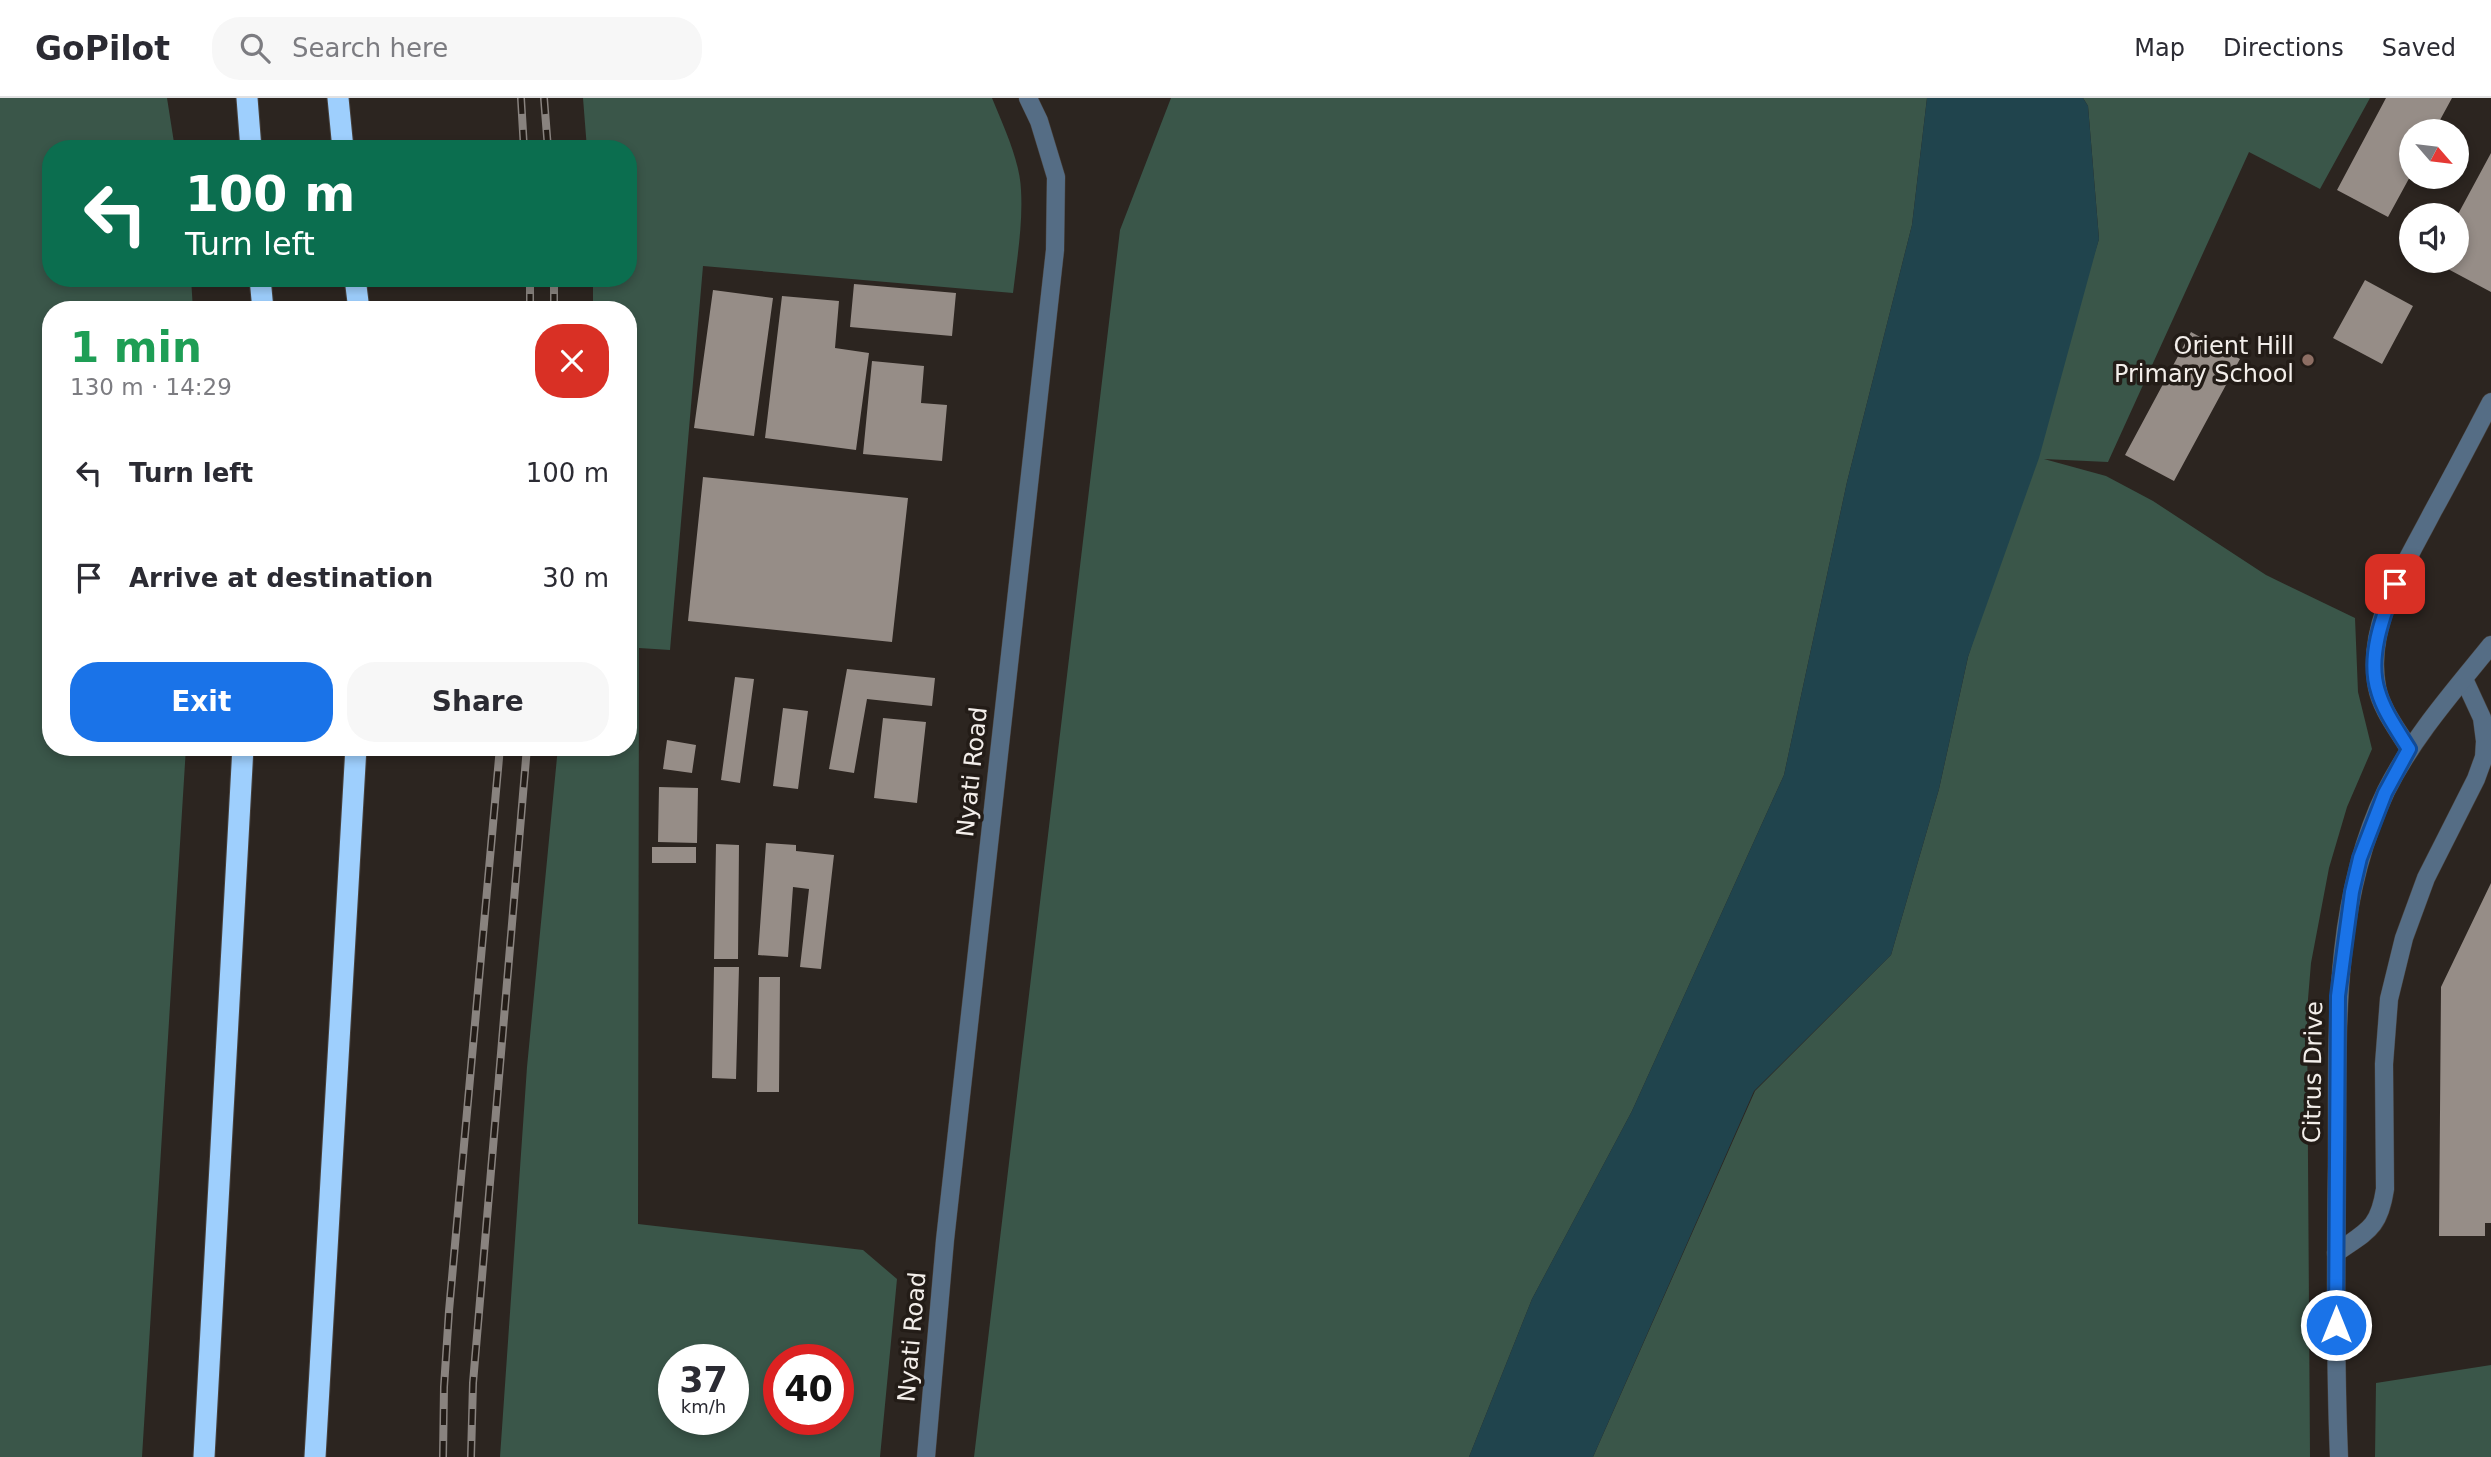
<!DOCTYPE html>
<meta charset="utf-8">
<style>
:root{--surface:#fff;--page:#f7f7f7;--text:#2b2b33;--muted:#7c7c81;--line:#e1e1e2;--accent:#1a73e8}
body{margin:0;font-family:"DejaVu Sans",sans-serif;background:var(--page);color:var(--text);height:100vh;display:flex;flex-direction:column;font-size:26px;white-space:nowrap}
*{box-sizing:border-box;margin:0}
p{font-size:23px;color:var(--muted)}
.icon{flex:none;width:38px;height:38px;fill:none;stroke:currentColor;stroke-width:2;stroke-linecap:round;stroke-linejoin:round}
.map{position:relative;flex:1;overflow:hidden}
.sheet{position:absolute;left:42px;top:203px;width:595px;height:455px;display:flex;flex-direction:column;background:var(--surface);border-radius:28px;box-shadow:0 4px 10px #0003}
.sheet>*{flex:none}
.hud{position:absolute;left:42px;top:42px;width:595px;height:147px;border-radius:28px;box-shadow:0 4px 10px #0003;background:#0b6e4f;color:#fff;overflow:hidden}
.needle{width:46px;rotate:118deg}
.controls{position:absolute;left:2399px;top:21px;display:grid;gap:14px}
.controls a{display:grid;place-items:center;width:70px;height:70px;border-radius:50%;background:var(--surface);box-shadow:0 4px 10px #0003;font-size:35px}
.speed{position:absolute;left:658px;top:1246px;display:flex;gap:14px;font-size:35px;font-weight:700;text-align:center}
.speed>*{display:grid;place-content:center;width:91px;height:91px;border-radius:50%;background:var(--surface);box-shadow:0 4px 10px #0003;line-height:1}
.speed small{font-size:18px;font-weight:400}
.speed .limit{border:10px solid #d22;background:#fff;color:#111}
.pin{position:absolute;display:grid;place-items:center;width:60px;height:60px;color:#fff;margin:-30px;border-radius:14px;box-shadow:0 4px 10px #0006}
.me{position:absolute;width:77px;margin:-38px;rotate:0deg;stroke-linejoin:round;filter:drop-shadow(0 0 5px #0008)}
.turn{display:flex;align-items:center;gap:24px;height:147px;padding:0 28px;font-size:32px}
.turn .icon{width:91px;height:91px;stroke-width:2.5}
.turn b{display:block;font-size:49px;line-height:60px}
.round{display:grid;place-items:center;flex:none;width:74px;height:74px;border-radius:28px;background:var(--page)}
.summary{display:flex;align-items:center;justify-content:space-between;height:119px;padding:0 28px}
h1{font-size:42px;font-weight:800;line-height:52px;color:#1e9e55}
.primary-button{display:flex;gap:14px;margin-top:auto;padding:14px 28px}
.primary-button a{flex:1;height:80px;border-radius:28px;background:var(--accent);color:#fff;font-size:28px;font-weight:800;line-height:80px;text-align:center}
.primary-button a+a{background:var(--page);color:var(--text)}
ul{padding:0;list-style:none}
li{display:flex;align-items:center;gap:21px;height:105px;padding:0 28px}
li div{flex:1}
li b{display:block;font-size:26px}
li em{font-style:normal}
header{display:flex;align-items:center;gap:42px;box-sizing:border-box;height:98px;padding:0 35px;background:var(--surface);border-bottom:2px solid var(--line)}
header strong{font-size:33px}
nav{display:flex;gap:38px;margin-inline-start:auto;font-size:24px}
.search{width:490px;height:63px;background:var(--page);display:flex;align-items:center;gap:18px;box-sizing:border-box;padding:0 24px;border-radius:28px;color:var(--muted);font-size:26px}
.map>svg:first-child{display:block}
</style>
<header>
<strong>GoPilot</strong>
<div class="search"><svg class="icon" aria-label="search" viewBox="0 0 24 24"><circle cx="10" cy="10" r="6"/><path d="M15 15l6 6"/></svg>Search here</div>
<nav><a>Map</a><a>Directions</a><a>Saved</a></nav>
</header>
<div class="map">
<svg width="2491" height="1359" viewBox="0 0 2491 1359">
<rect width="100%" height="100%" fill="#2c2520"/>
<path fill="#3a5649" fill-rule="evenodd" d="M0,0H167L175,51H51V180H191L193,212H51V649H186L142,1359H0Z
M583,0H992C1003,27 1020,63 1021,92C1023,126 1017,161 1013,195L703,168L670,552L639,550L638,1126L863,1152L897,1181L880,1359H500L527,969L558,649H628V212H593V180H628V51H587ZM674,1262H733V1321H674ZM779,1262H838V1321H779Z
M1171,0H1927L1912,127L1847,384L1784,677L1632,1013L1532,1201L1469,1359H974L1120,132Z
M2083,0H2370L2320,91L2249,54L2108,364L2044,361L2106,378L2153,403L2266,477L2355,520L2358,594L2372,651L2347,709L2329,770L2311,865L2307,913L2310,1359H1593L1755,993L1891,857L1939,691L1968,559L2099,141L2088,8Z
M2491,1267V1359H2375L2376,1285Z"/>
<path fill="#20444d" d="M1927,0H2083L2088,8L2099,141L2039,360L1968,559L1939,691L1891,857L1754,993L1593,1359H1469L1532,1201L1632,1013L1784,677L1847,384L1912,127Z"/>
<path fill="#968d87" d="M2386,0H2452L2434,33H2412V75L2388,119L2337,92Z
M2491,55V194L2433,163H2457V118Z
M2365,182L2413,208L2382,266L2333,240Z
M854,186L956,195L952,238L850,229Z
M713,192L773,200L754,338L694,330Z
M782,198L839,203L835,250L869,255L856,352L765,340Z
M2191,234L2240,261L2174,383L2125,357Z
M872,263L924,268L921,305L947,307L942,363L863,356Z
M703,379L908,400L892,544L688,523Z
M847,571L935,580L932,608L867,601L854,675L829,671Z
M735,579L754,581L740,685L721,682Z
M783,610L808,613L798,691L773,688Z
M883,620L926,624L917,705L874,700Z
M667,642L696,647L692,675L663,671Z
M659,689L698,690L697,745L658,744Z
M766,745L796,747V753L834,757L821,871L800,869L809,791L793,789L788,859L758,857Z
M716,746L739,747L738,861H714Z
M652,749H696V765H652Z
M2491,785V1125H2485V1138H2439L2441,889Z
M714,869H739L736,981L712,980Z
M759,879H780L779,994H757Z"/>
<g fill="none" stroke-linecap="round" stroke-linejoin="round">
<defs>
<path id="service" d="M2409,651C2398,632 2381,611 2377,589C2365,526 2406,466 2433,413C2453,377 2472,340 2491,304
M2336,1155C2367,1133 2379,1131 2385,1091L2384,966L2389,901L2404,840L2426,780L2476,681L2484,659L2485,643L2482,620L2464,581
M926,1359L945,1142L1055,152L1056,79L1039,23L1028,0"/>
<path id="tertiary" d="M2339,1359C2335,1262 2336,1165 2337,1068C2338,942 2330,809 2386,693C2413,639 2453,594 2491,547"/>
<path id="motorway" d="M247,0L251,51
M338,0L343,51
M260,180L263,212
M355,180L359,212
M204,1359L243,649
M315,1359L356,649"/>
</defs>
<use href="#service" stroke="#48413c" stroke-width="19"/>
<use href="#tertiary" stroke="#48413c" stroke-width="19"/>
<use href="#motorway" stroke="#48413c" stroke-width="23"/>
<use href="#service" stroke="#556d85" stroke-width="18"/>
<use href="#tertiary" stroke="#556d85" stroke-width="18"/>
<use href="#motorway" stroke="#9ecffd" stroke-width="21"/>
<defs>
<path id="rail" d="M521,0L524,51
M544,0L548,51
M530,212V180
M554,212V180
M443,1359L444,1289L449,1213L500,649
M471,1359L473,1285L527,649"/>
</defs>
<use href="#rail" stroke="#89837f" stroke-width="8"/>
<use href="#rail" stroke="#231c17" stroke-width="5" stroke-dasharray="16" stroke-linecap="butt"/>
</g>
<g fill="none" stroke-linecap="round" stroke-linejoin="round">
<defs>
<path id="route" d="M2336,1227L2338,898L2352,794L2360,760L2385,695L2409,651C2398,633 2384,614 2378,593C2367,559 2383,518 2395,486"/>
</defs>
<use href="#route" stroke="#114b97" stroke-width="18"/>
<use href="#route" stroke="#1a73e8" stroke-width="12"/>
</g>
<circle fill="#8d6e63" stroke="#231c17" stroke-width="2.5" cx="2308" cy="262" r="7"/>
<g text-anchor="middle" stroke-width="7" stroke-linejoin="round" paint-order="stroke">
<g font-size="24" fill="#f3eeea" stroke="#231c17" text-anchor="end">
<text x="2294" y="256">Orient Hill<tspan x="2294" dy="28">Primary School</tspan></text>
</g>
<g font-size="24" fill="#f3eeea" stroke="#231c17">
<text transform="translate(972 674) rotate(-84)" y="8">Nyati Road</text>
<text transform="translate(2313 974) rotate(-89)" y="8">Citrus Drive</text>
<text transform="translate(912 1239) rotate(-85)" y="8">Nyati Road</text>
</g>
</g>
</svg>
<div class="controls">
<a><svg class="needle" viewBox="-14 -14 28 28"><path d="M0-13l5 13h-10z" fill="#e53935"/><path d="M0 13l5-13h-10z" fill="#7c7c81"/></svg></a>
<a><svg class="icon" aria-label="sound" viewBox="0 0 24 24"><path d="M4 9h4l5-4v14l-5-4H4zM17 9q2 3 0 6"/></svg></a>
</div>
<div class="speed"><div>37<small>km/h</small></div><div class="limit">40</div></div>
<div class="pin" style="left:2395px;top:486px;background:#d93025"><svg class="icon" aria-label="arrive" viewBox="0 0 24 24"><path d="M6 21V4h12l-3 4 3 4H6"/></svg></div>
<svg class="me" style="left:2336px;top:1227px" viewBox="-20 -20 40 40"><circle r="17" fill="#1a73e8" stroke="#fff" stroke-width="3"/><path d="M0-11L8 9 0 5-8 9z" fill="#fff"/></svg>
<div class="hud">
<div class="turn"><svg class="icon" aria-label="left" viewBox="0 0 24 24"><path d="M17 20v-9H6M10 6l-5 5 5 5"/></svg><div><b>100 m</b>Turn left</div></div>
</div>
<section class="sheet">
<div class="summary"><div><h1>1 min</h1><p>130 m · 14:29</p></div><a class="round" style="background:#d93025;color:#fff"><svg class="icon" aria-label="close" viewBox="0 0 24 24"><path d="M6 6l12 12M18 6L6 18"/></svg></a></div>
<ul>
<li><svg class="icon" aria-label="left" viewBox="0 0 24 24"><path d="M17 20v-9H6M10 6l-5 5 5 5"/></svg><div><b>Turn left</b></div><em>100 m</em></li>
<li><svg class="icon" aria-label="arrive" viewBox="0 0 24 24"><path d="M6 21V4h12l-3 4 3 4H6"/></svg><div><b>Arrive at destination</b></div><em>30 m</em></li>
</ul>
<div class="primary-button"><a>Exit</a><a>Share</a></div>
</section>
</div>
